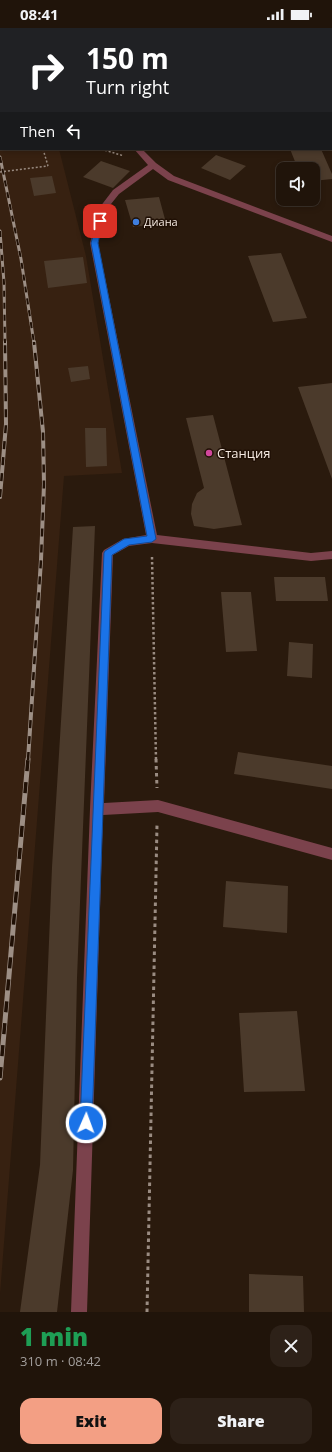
<!DOCTYPE html>
<meta charset="utf-8">
<style>
:root{--surface:#20140a;--page:#2d2118;--text:#f1f3f6;--muted:#a29e9c;--line:#3d332b;--accent:#f39f84}
body{margin:0;font-family:"Open Sans",sans-serif;background:var(--page);color:var(--text);height:100vh;display:flex;flex-direction:column;font-size:15px;white-space:nowrap}
*{box-sizing:border-box;margin:0}
p{font-size:13px;color:var(--muted)}
.icon{flex:none;width:22px;height:22px;fill:none;stroke:currentColor;stroke-width:2;stroke-linecap:round;stroke-linejoin:round}
.map{position:relative;height:1284px;overflow:hidden}
.sheet{display:flex;flex-direction:column;background:var(--surface);flex:1}
.sheet>*{flex:none}
.top-card{position:absolute;left:0px;top:0px;width:332px;height:122px;box-shadow:0 2px 6px #0003,0 0 0 1px var(--line);background:#202124;color:#fff;overflow:hidden}
.tools{position:absolute;left:276px;top:134px;display:grid;gap:8px}
.tools a{display:grid;place-items:center;width:44px;height:44px;border-radius:8px;background:var(--surface);box-shadow:0 2px 6px #0003,0 0 0 1px var(--line);font-size:20px}
.pin{position:absolute;display:grid;place-items:center;width:34px;height:34px;color:#fff;margin:-17px;border-radius:8px;box-shadow:0 2px 6px #0006}
.me{position:absolute;width:44px;margin:-22px;rotate:2deg;stroke-linejoin:round;filter:drop-shadow(0 0 3px #0008)}
.turn{display:flex;align-items:center;gap:14px;height:84px;padding:0 20px;font-size:18px}
.turn .icon{width:52px;height:52px;stroke-width:2.5}
.turn b{display:block;font-size:28px;line-height:34px}
.then{display:flex;align-items:center;height:38px;padding:0 20px;background:#0003;gap:8px;font-size:15px}
.round{display:grid;place-items:center;flex:none;width:42px;height:42px;border-radius:12px;background:var(--page)}
.headline{display:flex;align-items:center;justify-content:space-between;height:68px;padding:0 20px}
h1{font-size:24px;font-weight:800;line-height:30px;color:#1e9e55}
.action{display:flex;gap:8px;margin-top:auto;padding:8px 20px}
.action a{flex:1;height:46px;border-radius:12px;background:var(--accent);color:#111;font-size:16px;font-weight:800;line-height:46px;text-align:center}
.action a+a{background:var(--page);color:var(--text)}
.status{display:flex;justify-content:space-between;align-items:center;height:28px;padding:0 20px;background:var(--surface);direction:ltr}
.status svg{height:11px;fill:currentColor}
.map>svg:first-child{display:block}
</style>
<div class="status"><b>08:41</b><svg viewBox="0 0 49 12"><path d="M0 12V9h3v3zM5 12V6h3v6zM10 12V3h3v9zM15 12V0h3v12zM26 1h20v11H26zM47 4h2v5h-2z"/></svg></div>
<div class="map">
<svg width="332" height="1284" viewBox="0 0 332 1284">
<rect width="100%" height="100%" fill="#2a1a0d"/>
<path fill="#372111" d="M0,0H32L1,1V121H59L86,228L122,445L64,448L0,1266Z
M86,0H322L317,1Z"/>
<path fill="#4b3a2b" d="M290,121H321L332,146V151L313,153V141H298Z
M216,127L246,138L230,152L201,140Z
M101,133L130,143L113,160L83,149Z
M52,148L56,165L34,168L30,150Z
M159,169L166,195L133,199L125,172Z
M281,225L307,290L273,294L248,228Z
M83,229L87,255L48,260L44,233Z
M88,338L90,351L71,354L68,340Z
M332,355V451L298,359Z
M213,387L242,497L214,501L194,498L191,486L192,476L197,465L204,460L186,390Z
M85,400H106L107,438L86,439Z
M95,498L77,950L73,1142L57,1284H20L40,1137L52,839L73,499Z
M274,549H325L328,573H276Z
M221,564H251L257,623L226,624Z
M289,614L313,616L312,650L287,648Z
M238,724L332,738V761L234,746Z
M226,853L288,858L287,905L223,899Z
M297,983L305,1063L244,1064L239,985Z
M249,1246L303,1248L304,1284H249Z"/>
<g fill="none" stroke-linecap="round" stroke-linejoin="round">
<path stroke="#9a8c82" stroke-width="1.5" stroke-dasharray="2 2" stroke-linecap="butt" d="M43,121L48,138
M101,121L124,128"/>
<path stroke="#9a8c82" stroke-width="2.5" stroke-dasharray="2.5 2.5" stroke-linecap="butt" d="M152,529L156,732"/>
<path stroke="#9a8c82" stroke-width="3" stroke-dasharray="3.5 3.5" stroke-linecap="butt" d="M156,731L157,760
M147,1284L157,797"/>
<path fill="#7b424c" fill-rule="evenodd" d="M69,0H77V1H69Z
M147,0H158L146,1Z
M252,0H261L262,1H253Z
M331,72H332V76H331Z
M134,121H142L156,135L174,148L332,208V214L168,152L153,141L119,166L107,181L98,215L157,507L311,525L332,523V531L311,533L152,515L129,518L113,527L104,775L158,772L332,820V832L158,784L103,787L87,1284H71L90,781L102,525L104,522L123,511L146,507L90,215L100,179L113,162L148,137Z"/>
<defs>
<path id="rail-far2" d="M0,129L21,231L34,315
M0,203L4,255L5,315"/>
<path id="rail-far1" d="M0,469L6,396L5,314
M28,732L41,532L44,456L43,404L34,314"/>
<path id="rail" d="M0,1050L28,731"/>
</defs>
<use href="#rail-far2" stroke="#9d8f85" stroke-width="3"/>
<use href="#rail-far1" stroke="#9d8f85" stroke-width="4"/>
<use href="#rail" stroke="#9d8f85" stroke-width="5"/>
<use href="#rail-far2" stroke="#201005" stroke-width="2" stroke-dasharray="6" stroke-linecap="butt"/>
<use href="#rail-far1" stroke="#201005" stroke-width="2.5" stroke-dasharray="8" stroke-linecap="butt"/>
<use href="#rail" stroke="#201005" stroke-width="3.5" stroke-dasharray="11" stroke-linecap="butt"/>
<path stroke="#9a8c82" stroke-width="1.5" stroke-dasharray="2 2" stroke-linecap="butt" d="M0,144L48,138"/>
</g>
<path fill="#1a73e8" stroke="#114b97" d="M98,191L103,193L98,215L156,511L152,514L129,517L112,527L92,1095L90,1100L86,1101L82,1100L80,1095L104,525L105,523L124,511L147,508L91,215Z"/>
<circle fill="#3f7fe0" stroke="#201005" stroke-width="1.5" cx="136" cy="194" r="4"/>
<circle fill="#d1479c" stroke="#201005" stroke-width="1.5" cx="209" cy="425" r="4"/>
<g text-anchor="middle" stroke-width="3" stroke-linejoin="round" paint-order="stroke">
<g font-size="11" fill="#f6eae2" stroke="#201005" text-anchor="start">
<text x="144" y="198">Диана</text>
</g>
<g font-size="13" fill="#f6eae2" stroke="#201005" text-anchor="start">
<text x="217" y="430">Станция</text>
</g>
</g>
</svg>
<div class="tools">
<a><svg class="icon" aria-label="sound" viewBox="0 0 24 24"><path d="M4 9h4l5-4v14l-5-4H4zM17 9q2 3 0 6"/></svg></a>
</div>
<div class="pin" style="left:100px;top:193px;background:#d93025"><svg class="icon" aria-label="arrive" viewBox="0 0 24 24"><path d="M6 21V4h12l-3 4 3 4H6"/></svg></div>
<svg class="me" style="left:86px;top:1095px" viewBox="-20 -20 40 40"><circle r="17" fill="#1a73e8" stroke="#fff" stroke-width="3"/><path d="M0-11L8 9 0 5-8 9z" fill="#fff"/></svg>
<div class="top-card">
<div class="turn"><svg class="icon" aria-label="right" viewBox="0 0 24 24"><path d="M7 20v-9h11M14 6l5 5-5 5"/></svg><div><b>150 m</b>Turn right</div></div>
<div class="then">Then<svg class="icon" aria-label="left" viewBox="0 0 24 24"><path d="M17 20v-9H6M10 6l-5 5 5 5"/></svg></div>
</div>
</div>
<section class="sheet">
<div class="headline"><div><h1>1 min</h1><p>310 m · 08:42</p></div><a class="round"><svg class="icon" aria-label="close" viewBox="0 0 24 24"><path d="M6 6l12 12M18 6L6 18"/></svg></a></div>
<div class="action"><a>Exit</a><a>Share</a></div>
</section>
